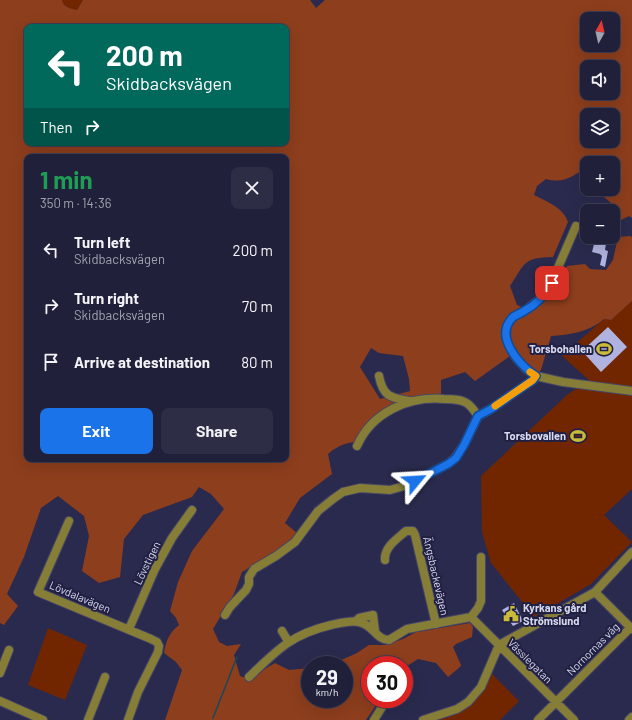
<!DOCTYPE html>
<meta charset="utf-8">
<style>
:root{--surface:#20203a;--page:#2d2d45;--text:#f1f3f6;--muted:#a2a3af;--line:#3d3e54;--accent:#1a73e8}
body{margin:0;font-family:Barlow,sans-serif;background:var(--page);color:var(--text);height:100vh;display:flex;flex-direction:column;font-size:15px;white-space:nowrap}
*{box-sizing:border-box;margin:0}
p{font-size:13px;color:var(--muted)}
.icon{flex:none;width:22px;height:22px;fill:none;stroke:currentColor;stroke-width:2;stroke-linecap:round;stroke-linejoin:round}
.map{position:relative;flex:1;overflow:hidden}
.details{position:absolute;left:24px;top:154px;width:265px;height:308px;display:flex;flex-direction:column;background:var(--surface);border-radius:8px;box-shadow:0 4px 16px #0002,0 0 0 1px var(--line)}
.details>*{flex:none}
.top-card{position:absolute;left:24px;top:24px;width:265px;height:122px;border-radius:8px;box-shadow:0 4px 16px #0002,0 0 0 1px var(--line);background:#00695c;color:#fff;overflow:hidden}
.needle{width:26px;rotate:8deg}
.tools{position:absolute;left:580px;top:12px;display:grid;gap:8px}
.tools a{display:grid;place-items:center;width:40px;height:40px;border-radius:8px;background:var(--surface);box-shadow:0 4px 16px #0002,0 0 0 1px var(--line);font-size:20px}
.speed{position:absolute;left:301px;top:656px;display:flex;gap:8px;font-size:20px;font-weight:700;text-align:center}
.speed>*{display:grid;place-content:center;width:52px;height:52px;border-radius:50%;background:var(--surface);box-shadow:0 4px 16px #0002,0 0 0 1px var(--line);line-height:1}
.speed small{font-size:10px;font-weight:400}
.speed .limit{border:6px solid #d22;background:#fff;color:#111}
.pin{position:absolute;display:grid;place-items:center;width:34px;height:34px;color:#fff;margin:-17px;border-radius:8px;box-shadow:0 2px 6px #0006}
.me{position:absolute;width:44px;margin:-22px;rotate:63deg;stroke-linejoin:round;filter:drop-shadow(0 0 3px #0008)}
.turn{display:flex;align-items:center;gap:14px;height:84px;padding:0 16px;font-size:18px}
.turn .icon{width:52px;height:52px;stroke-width:2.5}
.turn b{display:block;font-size:28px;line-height:34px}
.then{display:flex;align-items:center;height:38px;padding:0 16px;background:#0003;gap:8px;font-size:15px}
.round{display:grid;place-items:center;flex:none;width:42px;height:42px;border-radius:8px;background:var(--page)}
.headline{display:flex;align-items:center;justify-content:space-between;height:68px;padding:0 16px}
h1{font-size:24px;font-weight:700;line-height:30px;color:#1e9e55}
.button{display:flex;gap:8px;margin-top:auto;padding:8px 16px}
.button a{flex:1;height:46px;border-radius:8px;background:var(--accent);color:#fff;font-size:16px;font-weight:700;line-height:46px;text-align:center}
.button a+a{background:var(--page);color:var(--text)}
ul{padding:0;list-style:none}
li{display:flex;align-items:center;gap:12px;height:56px;padding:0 16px}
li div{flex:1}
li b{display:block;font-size:15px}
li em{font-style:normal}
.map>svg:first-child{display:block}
</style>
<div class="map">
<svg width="632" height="720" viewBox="0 0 632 720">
<rect width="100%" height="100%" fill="#2a2a4e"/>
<path fill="#712600" d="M62,0H83L77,10L70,9L62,3Z
M632,301V489L604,515L632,542L591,584L555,605L542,615L540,613L534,617L491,563L482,532L481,476L567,395L589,380L562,356L604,319L611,320Z
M48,628L87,645L65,700L28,685Z
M491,673L519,701L500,720H432C466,708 476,708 491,673Z"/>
<path fill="#8d3e1d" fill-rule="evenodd" d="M0,0H62C63,7 71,9 77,10L83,0H310L316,8L325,0H632V218L629,216L619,221L613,219V211H610L611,203L603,196L607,189H613V163H587V168C571,176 565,184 546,179L537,186L534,195C547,202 563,207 568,222L553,257C523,258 526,262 510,286L517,305L531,311L562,283L567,266L585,264L590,269L606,270L613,260L618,237L630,236L632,237V301L611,320L604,319C589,332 570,335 551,336L541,370L532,377L510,356L475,381L465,372L441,380V398L391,408L355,442C344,443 336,447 328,454L332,474L300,498L285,523L298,534L292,542L242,572L234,594L213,629L219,642L227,646L241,644L234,655L240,676L252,680L263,670L275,663L289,670L310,668V699H344V665H323L339,661L357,653L369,645H385L403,639L416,632L470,623L473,627L472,637L456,644L453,647L461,665L460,667L448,677L436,663L418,659L404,668V665H370V699H380L366,720H165L182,670L176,662L164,653C166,641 169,633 179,625L176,618L170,611L178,582L192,551L224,509L211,494L199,487L192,497L143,515L124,539L120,577L99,583L82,571L89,536L84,516L58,496L41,508L24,557L7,594L18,606L4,625L0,623ZM587,19H613V45H587ZM27,27H286V143H27ZM587,67H613V93H587ZM587,115H613V141H587ZM27,157H286V459H27ZM371,348L379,353L403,356L409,379L410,391L380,399L360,367Z"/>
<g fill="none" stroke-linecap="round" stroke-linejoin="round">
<path stroke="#174958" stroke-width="1.5" d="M213,718L237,657"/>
</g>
<path fill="#b0b3df" d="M591,237H607L605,250L608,251L605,267L600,265L602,256L600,254L592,252L594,244H590Z
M608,327L627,347L601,372L582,351Z
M514,603L523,621L513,626L502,610Z"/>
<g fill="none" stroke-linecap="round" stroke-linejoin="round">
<defs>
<path id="minor" d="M576,226L547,293L525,311L513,317L507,326L506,337L509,346L516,358L526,369L536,376L563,382L632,391
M379,376C383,397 391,398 410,401
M357,446C372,412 409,396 444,399C452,399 462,399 468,404C472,407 475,412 478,416
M69,521L38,592L151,639L157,642L159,646L158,652L138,692L128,720
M385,560C384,547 397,539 406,531H413L415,535L436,624
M595,592L632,629
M225,615L230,607L246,590L249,584V577L254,569L276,556L295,542L318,511L333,499L343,492L360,488L390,490L404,486L448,464L455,458L464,445L478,416L491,409L533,380L536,376
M471,617L574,720
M356,621L359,618L373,615L375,631
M129,629L155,569L172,538L192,510
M282,631L288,641
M0,673L9,650
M249,677C277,650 292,634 331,625C340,623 350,620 359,622C374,625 376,640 389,640L407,629L471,617L478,608L481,601V557
M0,701L43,720
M88,720L105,677
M374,720L387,699
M423,720L457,709L468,702L481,687L499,645L595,592L632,552
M538,720L630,628
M629,720L632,717"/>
</defs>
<use href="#minor" stroke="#464668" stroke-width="10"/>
<use href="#minor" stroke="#867d36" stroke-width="8"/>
</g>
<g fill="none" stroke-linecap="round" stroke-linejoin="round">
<defs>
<path id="route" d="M415,481L448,464L456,458L464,445L478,416L491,409L533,380L536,376C520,365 493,337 513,317C516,315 521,313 524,311C536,305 545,295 552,283"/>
</defs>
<use href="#route" stroke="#114b97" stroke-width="10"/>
<use href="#route" stroke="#1a73e8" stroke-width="7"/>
<path stroke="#f59e0b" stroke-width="7" d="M495,406L533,380L536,376L530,372"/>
</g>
<defs>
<symbol id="stadium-bare" viewBox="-9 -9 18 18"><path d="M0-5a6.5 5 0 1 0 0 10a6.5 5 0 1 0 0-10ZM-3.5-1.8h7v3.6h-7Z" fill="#caba3a" stroke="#212043" stroke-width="2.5" paint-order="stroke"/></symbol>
<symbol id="civic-bare" viewBox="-9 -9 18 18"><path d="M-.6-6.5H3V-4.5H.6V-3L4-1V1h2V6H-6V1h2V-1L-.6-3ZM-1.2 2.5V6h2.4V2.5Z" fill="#caba3a" stroke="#212043" stroke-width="2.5" paint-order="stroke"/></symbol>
</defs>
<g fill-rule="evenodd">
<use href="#stadium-bare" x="593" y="338" width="22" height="22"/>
<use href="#stadium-bare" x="567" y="425" width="22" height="22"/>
<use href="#civic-bare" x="500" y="603" width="22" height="22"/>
</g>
<g text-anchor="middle" stroke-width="4" stroke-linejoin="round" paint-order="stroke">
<g font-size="11" font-weight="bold" fill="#d7d9f0" stroke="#212043" text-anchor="end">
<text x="592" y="353">Torsbohallen</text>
<text x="566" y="440">Torsbovallen</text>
<text x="523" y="612" text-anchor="start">Kyrkans gård<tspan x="523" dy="13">Strömslund</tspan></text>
</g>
<g font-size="11" fill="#d7d9f0" stroke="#212043">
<text transform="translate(147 563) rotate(-64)" y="4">Lövstigen</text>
<text transform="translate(436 576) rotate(77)" y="4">Ängsbackevägen</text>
<text transform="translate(80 597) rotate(23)" y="4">Lövdalavägen</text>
<text transform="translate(593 649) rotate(-45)" y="4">Nornornas väg</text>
<text transform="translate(530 661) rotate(45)" y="4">Vässlegatan</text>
</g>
</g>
</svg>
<div class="tools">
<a><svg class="needle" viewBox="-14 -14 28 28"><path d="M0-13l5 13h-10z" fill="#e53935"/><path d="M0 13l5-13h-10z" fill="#a2a3af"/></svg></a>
<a><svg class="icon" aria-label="sound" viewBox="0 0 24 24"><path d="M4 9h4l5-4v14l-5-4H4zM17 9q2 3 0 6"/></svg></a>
<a><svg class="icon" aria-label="layers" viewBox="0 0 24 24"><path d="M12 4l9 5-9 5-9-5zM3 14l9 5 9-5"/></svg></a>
<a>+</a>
<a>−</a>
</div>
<div class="speed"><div>29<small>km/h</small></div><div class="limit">30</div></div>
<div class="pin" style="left:552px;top:283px;background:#d93025"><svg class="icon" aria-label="arrive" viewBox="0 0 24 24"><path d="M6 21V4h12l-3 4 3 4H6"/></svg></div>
<svg class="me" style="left:415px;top:481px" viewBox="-20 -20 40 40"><path d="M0-17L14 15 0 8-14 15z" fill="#1a73e8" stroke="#fff" stroke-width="4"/></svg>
<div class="top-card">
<div class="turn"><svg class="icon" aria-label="left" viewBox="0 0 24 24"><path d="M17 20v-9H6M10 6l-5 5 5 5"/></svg><div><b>200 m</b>Skidbacksvägen</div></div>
<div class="then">Then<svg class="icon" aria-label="right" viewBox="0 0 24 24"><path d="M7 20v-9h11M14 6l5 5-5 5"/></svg></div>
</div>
<section class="details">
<div class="headline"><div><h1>1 min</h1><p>350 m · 14:36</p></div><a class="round"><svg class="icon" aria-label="close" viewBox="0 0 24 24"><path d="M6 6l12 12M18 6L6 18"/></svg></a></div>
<ul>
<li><svg class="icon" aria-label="left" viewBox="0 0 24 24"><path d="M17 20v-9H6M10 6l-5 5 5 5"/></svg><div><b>Turn left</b><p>Skidbacksvägen</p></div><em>200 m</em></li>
<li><svg class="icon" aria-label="right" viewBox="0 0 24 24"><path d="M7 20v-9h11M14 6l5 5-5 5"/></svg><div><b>Turn right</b><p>Skidbacksvägen</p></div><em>70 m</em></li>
<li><svg class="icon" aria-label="arrive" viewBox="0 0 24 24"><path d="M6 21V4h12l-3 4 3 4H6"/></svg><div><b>Arrive at destination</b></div><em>80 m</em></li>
</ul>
<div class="button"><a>Exit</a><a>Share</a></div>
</section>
</div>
